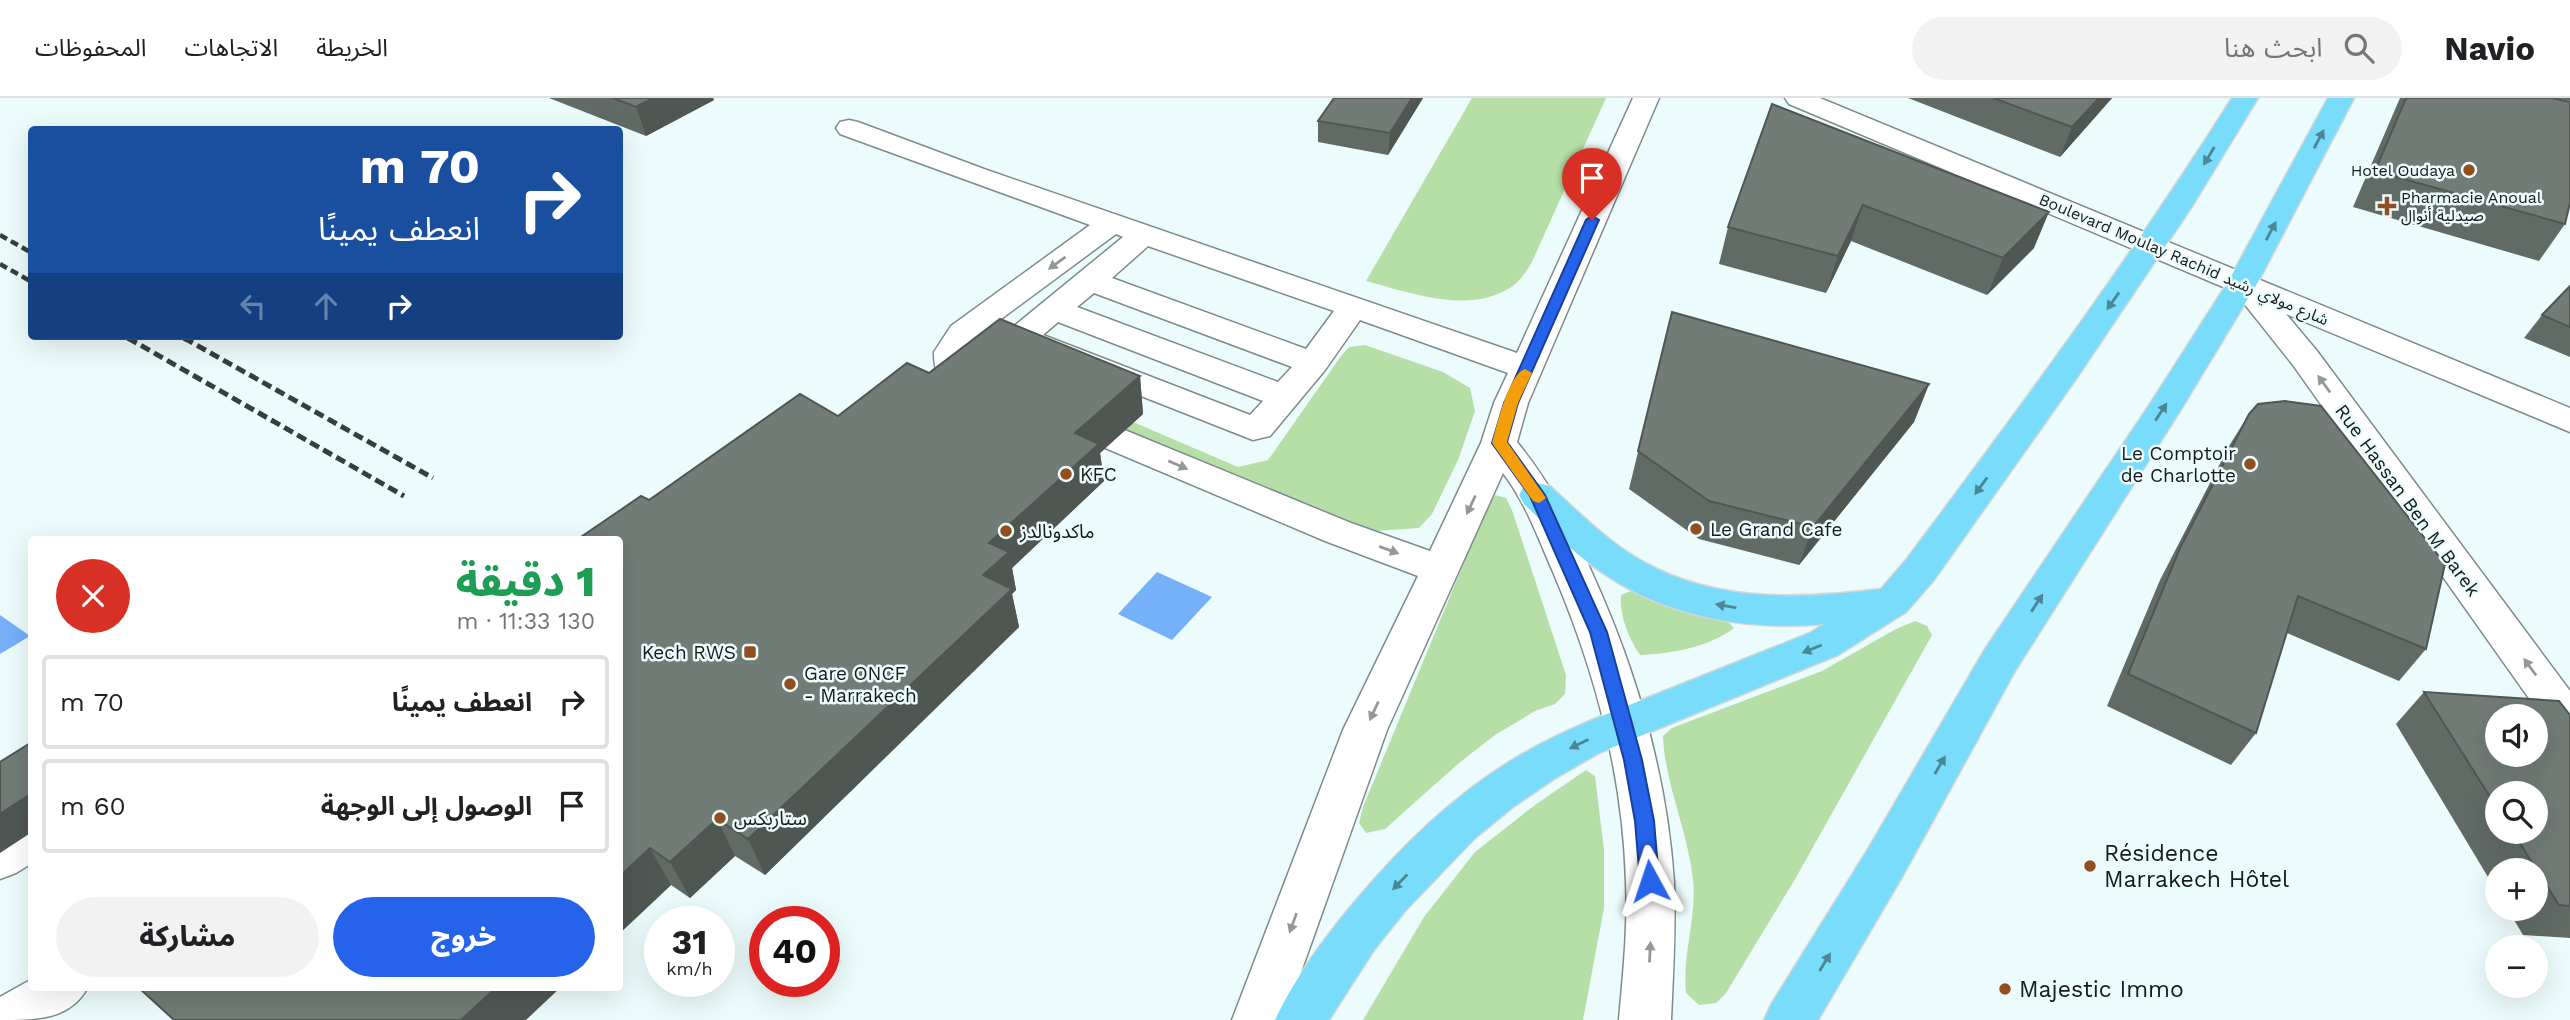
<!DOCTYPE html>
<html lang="ar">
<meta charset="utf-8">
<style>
:root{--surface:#fff;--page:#f2f2f2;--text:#202124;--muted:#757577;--line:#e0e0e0;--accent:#2563eb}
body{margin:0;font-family:"Work Sans","Noto Sans Arabic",sans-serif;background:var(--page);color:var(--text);direction:rtl;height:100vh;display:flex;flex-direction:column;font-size:26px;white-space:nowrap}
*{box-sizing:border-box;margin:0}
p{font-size:23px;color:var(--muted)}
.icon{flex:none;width:38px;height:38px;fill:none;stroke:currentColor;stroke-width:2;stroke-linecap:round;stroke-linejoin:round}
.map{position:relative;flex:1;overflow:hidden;direction:ltr}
.side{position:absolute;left:28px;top:438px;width:595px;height:455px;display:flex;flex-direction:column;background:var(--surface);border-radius:7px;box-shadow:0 7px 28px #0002;direction:rtl}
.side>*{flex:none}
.banner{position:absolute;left:28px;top:28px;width:595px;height:214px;border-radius:7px;box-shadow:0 7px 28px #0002;direction:rtl;background:#1a4fa0;color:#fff;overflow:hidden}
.fabs{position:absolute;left:2485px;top:606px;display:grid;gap:14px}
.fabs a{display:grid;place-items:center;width:63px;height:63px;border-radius:50%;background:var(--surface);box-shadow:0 7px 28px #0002;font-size:35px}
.speed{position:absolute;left:644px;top:808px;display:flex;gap:14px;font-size:35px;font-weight:700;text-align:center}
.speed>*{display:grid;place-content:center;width:91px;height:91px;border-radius:50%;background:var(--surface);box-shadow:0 7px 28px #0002;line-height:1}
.speed small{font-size:18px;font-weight:400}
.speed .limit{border:10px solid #d22;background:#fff;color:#111}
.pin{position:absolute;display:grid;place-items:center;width:60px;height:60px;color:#fff;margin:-72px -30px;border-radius:50% 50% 50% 0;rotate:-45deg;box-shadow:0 0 7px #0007}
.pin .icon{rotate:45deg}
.me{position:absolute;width:77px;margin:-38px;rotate:355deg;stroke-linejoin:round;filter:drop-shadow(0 0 5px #0008)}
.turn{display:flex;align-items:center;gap:24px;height:147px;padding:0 28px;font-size:32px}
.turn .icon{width:91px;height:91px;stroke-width:2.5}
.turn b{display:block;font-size:49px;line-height:60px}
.lanes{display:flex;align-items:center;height:66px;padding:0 28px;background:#0003;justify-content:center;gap:35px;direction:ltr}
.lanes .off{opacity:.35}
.round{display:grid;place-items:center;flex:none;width:74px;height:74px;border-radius:37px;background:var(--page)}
.headline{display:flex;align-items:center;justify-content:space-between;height:119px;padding:0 28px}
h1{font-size:42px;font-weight:800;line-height:52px;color:#1e9e55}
.cta{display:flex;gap:14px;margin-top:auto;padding:14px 28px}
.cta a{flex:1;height:80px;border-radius:42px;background:var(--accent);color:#fff;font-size:28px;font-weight:800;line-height:80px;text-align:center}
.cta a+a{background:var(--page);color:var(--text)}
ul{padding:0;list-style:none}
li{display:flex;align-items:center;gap:21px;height:94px;margin:0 14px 10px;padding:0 14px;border:4px solid var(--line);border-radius:7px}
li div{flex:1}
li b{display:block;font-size:26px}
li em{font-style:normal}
header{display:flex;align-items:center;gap:42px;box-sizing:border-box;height:98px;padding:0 35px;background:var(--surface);border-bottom:2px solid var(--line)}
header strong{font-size:33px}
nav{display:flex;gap:38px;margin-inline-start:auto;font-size:24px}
.search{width:490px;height:63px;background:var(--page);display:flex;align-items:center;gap:18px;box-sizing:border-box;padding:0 24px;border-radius:38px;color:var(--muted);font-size:26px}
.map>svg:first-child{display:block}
</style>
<header>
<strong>Navio</strong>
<div class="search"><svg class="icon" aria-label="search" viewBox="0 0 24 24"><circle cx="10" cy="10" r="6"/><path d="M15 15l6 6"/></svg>ابحث هنا</div>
<nav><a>الخريطة</a><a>الاتجاهات</a><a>المحفوظات</a></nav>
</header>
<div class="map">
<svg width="2570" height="922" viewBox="0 0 2570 922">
<rect width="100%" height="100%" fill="#ecfbfb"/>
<path fill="#b5dfa7" d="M1472,0H1606L1531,166C1526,173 1521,182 1514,187C1471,218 1412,195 1366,183Z
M1365,247L1443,274L1470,290L1475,313L1458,362L1432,416L1419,430L1375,433L1124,333L1133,324L1238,369L1268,362L1341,258L1349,249Z
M1495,397L1506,400L1512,412L1566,577L1565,596L1555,606L1535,613L1495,637L1459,665L1385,731L1366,735L1359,725L1363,709L1487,409Z
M1631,493L1683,514L1723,519L1734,530C1709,549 1671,556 1640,557C1629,541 1619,517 1621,497Z
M1915,523L1927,528L1932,537L1794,783L1726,895L1716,905L1699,907L1686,895C1682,857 1697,820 1693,782C1688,733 1665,687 1663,638L1672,630L1822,573L1896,531Z
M1586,672L1595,678L1604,752V810L1583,922H1363L1424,819L1475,754L1535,707Z"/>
<path fill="#75b0f9" d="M1157,474L1212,499L1172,542L1118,516Z
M0,517L30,538L0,556Z"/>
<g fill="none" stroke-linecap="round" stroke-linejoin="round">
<defs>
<path id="minor" d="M1633,0H1659L1528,305L1517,344C1552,387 1571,427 1593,477C1637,574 1667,678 1674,784C1676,830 1673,876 1671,922H1619C1623,876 1628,830 1626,784C1623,677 1595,572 1553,474C1538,440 1526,405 1503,375L1387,632L1284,922H1232L1343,632L1418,478L1325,443L1103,349L1097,341L1103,333L1115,330L1127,333L1351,425L1430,453L1481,345L1494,305L1508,275L1360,222L1325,272L1270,338L1253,342L1014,248L1008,236L1013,229L1123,139L1116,136L974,241L966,254L969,267L987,276L992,283L987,290C972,294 942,289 936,271C934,266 934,259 934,254L951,228L1090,127L840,36L836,30L840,24L849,22L858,24L984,71L1517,255ZM1148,148L1334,213L1306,251L1112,180ZM1094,195L1292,269L1278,284L1077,209ZM1058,224L1263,303L1250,317L1043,237Z
M1785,0H1820L2570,310V334L2286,216L2317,253L2570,593V642L2555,637L2293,267L2235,194L1789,6Z
M32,721V765L16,775L0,781V736Z
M32,881V889H88C70,922 37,922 0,922V899Z"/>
<path id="major" d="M2232,0H2258L2191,110L2076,281L1934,482L1906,514L1838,557L1599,655L1554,681L1513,709L1474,741L1405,813L1374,852L1329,922H1275C1294,881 1323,842 1352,807C1401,748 1458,692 1526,654C1568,630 1612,614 1657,596C1708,576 1759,555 1810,535L1824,526C1747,533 1665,519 1600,473C1572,454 1548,429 1524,406L1519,397L1524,388L1537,385L1550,388C1575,411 1599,435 1627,454C1704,505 1793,502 1881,491L1906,462C2019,311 2131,160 2232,0Z
M2328,0H2354L2258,184L2180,313L2015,573L1902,779L1818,922H1764L1772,905L1868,751L1985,551L2148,309L2228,184Z"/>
</defs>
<use href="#minor" stroke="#7e8b8b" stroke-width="3"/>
<use href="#major" stroke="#d5d6d6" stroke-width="3"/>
<use href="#minor" fill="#fff" fill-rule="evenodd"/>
<use href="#major" fill="#79dcfa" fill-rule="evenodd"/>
<path stroke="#373e3e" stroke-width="4.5" stroke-dasharray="8 4.5" stroke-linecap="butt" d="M0,137L32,155
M0,166L32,184
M124,238L131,242
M180,238L187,242"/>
<path stroke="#373e3e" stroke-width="5" stroke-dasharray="10 5" stroke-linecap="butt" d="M128,240L404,398
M184,240L433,380"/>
</g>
<path fill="#616b66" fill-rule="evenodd" d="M549,0H713L714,2L646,38Z
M1423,0L1388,57L1318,44V23Z
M1908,0H2112L2060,59Z
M2400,0H2553L2565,126L2539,163L2353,109Z
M2555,0H2570V3Z
M1772,6L2034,150L1987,197L1851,143L1826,195L1719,166L1728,129Z
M2570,188V259L2524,240L2542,217Z
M1672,214L1929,286L1914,324L1799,467L1699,441L1629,391Z
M929,275L1140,278L1143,316L1100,355L1104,383L1012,470L1016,492L1012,496L1019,529L765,777L735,758L690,800L671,787L620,835V441L649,402L838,318Z
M2249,316L2426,551L2399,583L2287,535L2256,635L2231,667L2107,608L2160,482L2229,348Z
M2424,594L2570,617V840L2523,837L2507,810H2536V772H2497V794L2396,626ZM2497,695L2536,733H2497Z"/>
<path fill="#4f5753" d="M653,0H713L714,2L646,38L636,9Z
M1412,0H1423L1388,57L1390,35Z
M2099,0H2112L2060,59L2072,29Z
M1863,107L1851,143L1826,195L1838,158Z
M2049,114L2034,150L1987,197L2003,160Z
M1140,278L1143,316L1100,355L1104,383L1012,470L1016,492L1012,496L1019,529L765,777L748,741L983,477L989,445L1075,335Z
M1929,286L1914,324L1799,467L1813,429Z
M32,695V734L0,755V716Z
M717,721L735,758L690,800L670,764Z
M650,750L671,787L620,835V778Z
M497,889H561L526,922H461Z"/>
<path fill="#717c77" stroke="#4f5753" stroke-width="2" fill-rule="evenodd" d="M613,0H653L636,9Z
M1334,0H1412L1390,35L1318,23Z
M1993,0H2099L2072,29Z
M2406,0H2553L2570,4V105L2565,126L2375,73Z
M1772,6L2049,114L2003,160L1863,107L1838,158L1728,129Z
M2570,188V229L2542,217Z
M1672,214L1929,286L1813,429L1709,403L1638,353Z
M1000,221L1140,278L1075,335L1099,346L989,445L1009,454L983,477L1012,491L748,741L717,721L670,764L650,750L620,778V441H578L641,398L649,402L800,296L838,318L907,265L929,275Z
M2285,303L2321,308L2445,466L2426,551L2298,498L2256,635L2128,576L2180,450L2249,316L2258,306Z
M2424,594L2559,603L2570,617V808L2559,807L2512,733H2536V695H2497V710ZM2497,618H2536V656H2497Z
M32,644V695L0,716V664Z
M138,889H497L461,922H174Z"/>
<defs><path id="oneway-solid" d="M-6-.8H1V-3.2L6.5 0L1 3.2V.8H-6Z" transform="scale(1.75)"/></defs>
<g fill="#4c8595">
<use href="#oneway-solid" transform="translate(2319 41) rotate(-62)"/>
<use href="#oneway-solid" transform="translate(2209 58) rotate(121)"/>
<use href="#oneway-solid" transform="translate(2271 133) rotate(-62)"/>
<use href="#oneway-solid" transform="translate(2113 203) rotate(125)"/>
<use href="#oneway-solid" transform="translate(2161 314) rotate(-57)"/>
<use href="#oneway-solid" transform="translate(1981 388) rotate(126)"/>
<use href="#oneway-solid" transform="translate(2037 505) rotate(-57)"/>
<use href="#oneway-solid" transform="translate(1726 508) rotate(-170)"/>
<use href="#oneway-solid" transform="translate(1812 551) rotate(158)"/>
<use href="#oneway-solid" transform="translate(1579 646) rotate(154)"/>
<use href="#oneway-solid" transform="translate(1940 667) rotate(-60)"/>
<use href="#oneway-solid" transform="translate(1400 784) rotate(134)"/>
<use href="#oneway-solid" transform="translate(1825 864) rotate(-59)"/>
</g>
<g fill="#969898">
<use href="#oneway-solid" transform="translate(1057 165) rotate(144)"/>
<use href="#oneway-solid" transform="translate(2324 286) rotate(-126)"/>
<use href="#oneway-solid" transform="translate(1178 367) rotate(23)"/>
<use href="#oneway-solid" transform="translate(1471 407) rotate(115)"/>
<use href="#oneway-solid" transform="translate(1389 452) rotate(20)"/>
<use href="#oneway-solid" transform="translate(2530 569) rotate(-126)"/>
<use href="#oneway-solid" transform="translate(1374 613) rotate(115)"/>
<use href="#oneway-solid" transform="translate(1293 825) rotate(110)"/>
<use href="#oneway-solid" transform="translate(1650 854) rotate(-87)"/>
</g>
<path fill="#2563eb" stroke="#184099" stroke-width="2" d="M1592,118L1599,122L1518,305L1507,344L1545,397L1607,534L1642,662L1654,723L1659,783L1657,789L1650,791L1643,789L1640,783L1635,723L1624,662L1590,534L1530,398L1492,345L1504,305L1586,122Z"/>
<path fill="#f59e0b" d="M1525,271L1532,275L1518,305L1507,344L1546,400L1539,405L1533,403L1492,345C1497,328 1508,277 1525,271Z"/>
<g fill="#924e21" stroke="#ecfbfb" stroke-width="2.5">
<circle cx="2469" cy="72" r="7"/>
<path d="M2383.5 97.5h7v7h7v7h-7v7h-7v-7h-7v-7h7z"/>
<circle cx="2250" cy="366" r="7"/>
<circle cx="1066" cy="376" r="7"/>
<circle cx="1696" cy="431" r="7"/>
<circle cx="1006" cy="433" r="7"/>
<rect x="743" y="547" width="14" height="14" rx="3.5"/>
<circle cx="790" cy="586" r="7"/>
<circle cx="720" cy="720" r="7"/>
<circle cx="2090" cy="768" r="7"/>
<circle cx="2005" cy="891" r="7"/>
</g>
<g text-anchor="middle" stroke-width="5" stroke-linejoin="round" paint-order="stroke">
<g font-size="16" fill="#151a1a" stroke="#ecfbfb" text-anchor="end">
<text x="2455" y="78">Hotel Oudaya</text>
<text x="2401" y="105" text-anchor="start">Pharmacie Anoual<tspan x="2401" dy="18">صيدلية أنوال</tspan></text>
</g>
<g font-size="16" fill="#151a1a" stroke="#ecfbfb">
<text transform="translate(2184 161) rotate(23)" y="6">Boulevard Moulay Rachid شارع مولاي رشيد</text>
</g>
<g font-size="19" fill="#151a1a" stroke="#ecfbfb" text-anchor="start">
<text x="2236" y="362" text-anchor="end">Le Comptoir<tspan x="2236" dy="22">de Charlotte</tspan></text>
<text x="1080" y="383">KFC</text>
<text x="1710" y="438">Le Grand Cafe</text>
<text x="1020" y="440">ماكدونالدز</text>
<text x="736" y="561" text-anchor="end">Kech RWS</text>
<text x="804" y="582">Gare ONCF<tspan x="804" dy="22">- Marrakech</tspan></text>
<text x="734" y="727">ستاربكس</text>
</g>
<g font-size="19" fill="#151a1a" stroke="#ecfbfb">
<text transform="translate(2408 402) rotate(54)" y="7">Rue Hassan Ben M Barek</text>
</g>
<g font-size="23" fill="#151a1a" stroke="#ecfbfb" text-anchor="start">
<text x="2104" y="763">Résidence<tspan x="2104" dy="26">Marrakech Hôtel</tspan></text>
<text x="2019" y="899">Majestic Immo</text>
</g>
</g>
</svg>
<div class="fabs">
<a><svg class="icon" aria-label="sound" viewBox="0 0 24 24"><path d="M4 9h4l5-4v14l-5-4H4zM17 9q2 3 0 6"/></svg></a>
<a><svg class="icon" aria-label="search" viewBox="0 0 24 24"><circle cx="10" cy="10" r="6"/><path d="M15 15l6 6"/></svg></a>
<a>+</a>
<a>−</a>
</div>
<div class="speed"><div>31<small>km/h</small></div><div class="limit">40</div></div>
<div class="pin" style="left:1592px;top:122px;background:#d93025"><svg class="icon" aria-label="arrive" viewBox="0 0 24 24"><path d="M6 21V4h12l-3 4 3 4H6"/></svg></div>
<svg class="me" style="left:1650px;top:783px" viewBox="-20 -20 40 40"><path d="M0-17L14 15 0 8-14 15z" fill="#2563eb" stroke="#fff" stroke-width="4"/></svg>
<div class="banner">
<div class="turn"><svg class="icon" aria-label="right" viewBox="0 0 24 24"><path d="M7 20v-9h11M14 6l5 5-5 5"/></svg><div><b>70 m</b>انعطف يمينًا</div></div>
<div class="lanes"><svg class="icon off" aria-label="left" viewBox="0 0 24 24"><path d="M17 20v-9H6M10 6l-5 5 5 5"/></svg><svg class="icon off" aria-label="ahead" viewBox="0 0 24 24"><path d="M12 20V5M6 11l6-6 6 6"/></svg><svg class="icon" aria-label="right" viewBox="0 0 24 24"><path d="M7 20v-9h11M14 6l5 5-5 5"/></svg></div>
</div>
<section class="side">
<div class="headline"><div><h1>1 دقيقة</h1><p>130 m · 11:33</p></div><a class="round" style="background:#d93025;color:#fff"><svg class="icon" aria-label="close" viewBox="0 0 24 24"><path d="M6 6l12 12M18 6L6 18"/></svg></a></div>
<ul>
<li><svg class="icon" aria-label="right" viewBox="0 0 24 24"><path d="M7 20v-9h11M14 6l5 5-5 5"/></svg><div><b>انعطف يمينًا</b></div><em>70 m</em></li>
<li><svg class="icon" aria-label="arrive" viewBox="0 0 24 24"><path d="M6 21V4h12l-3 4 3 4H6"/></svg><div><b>الوصول إلى الوجهة</b></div><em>60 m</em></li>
</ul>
<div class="cta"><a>خروج</a><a>مشاركة</a></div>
</section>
</div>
